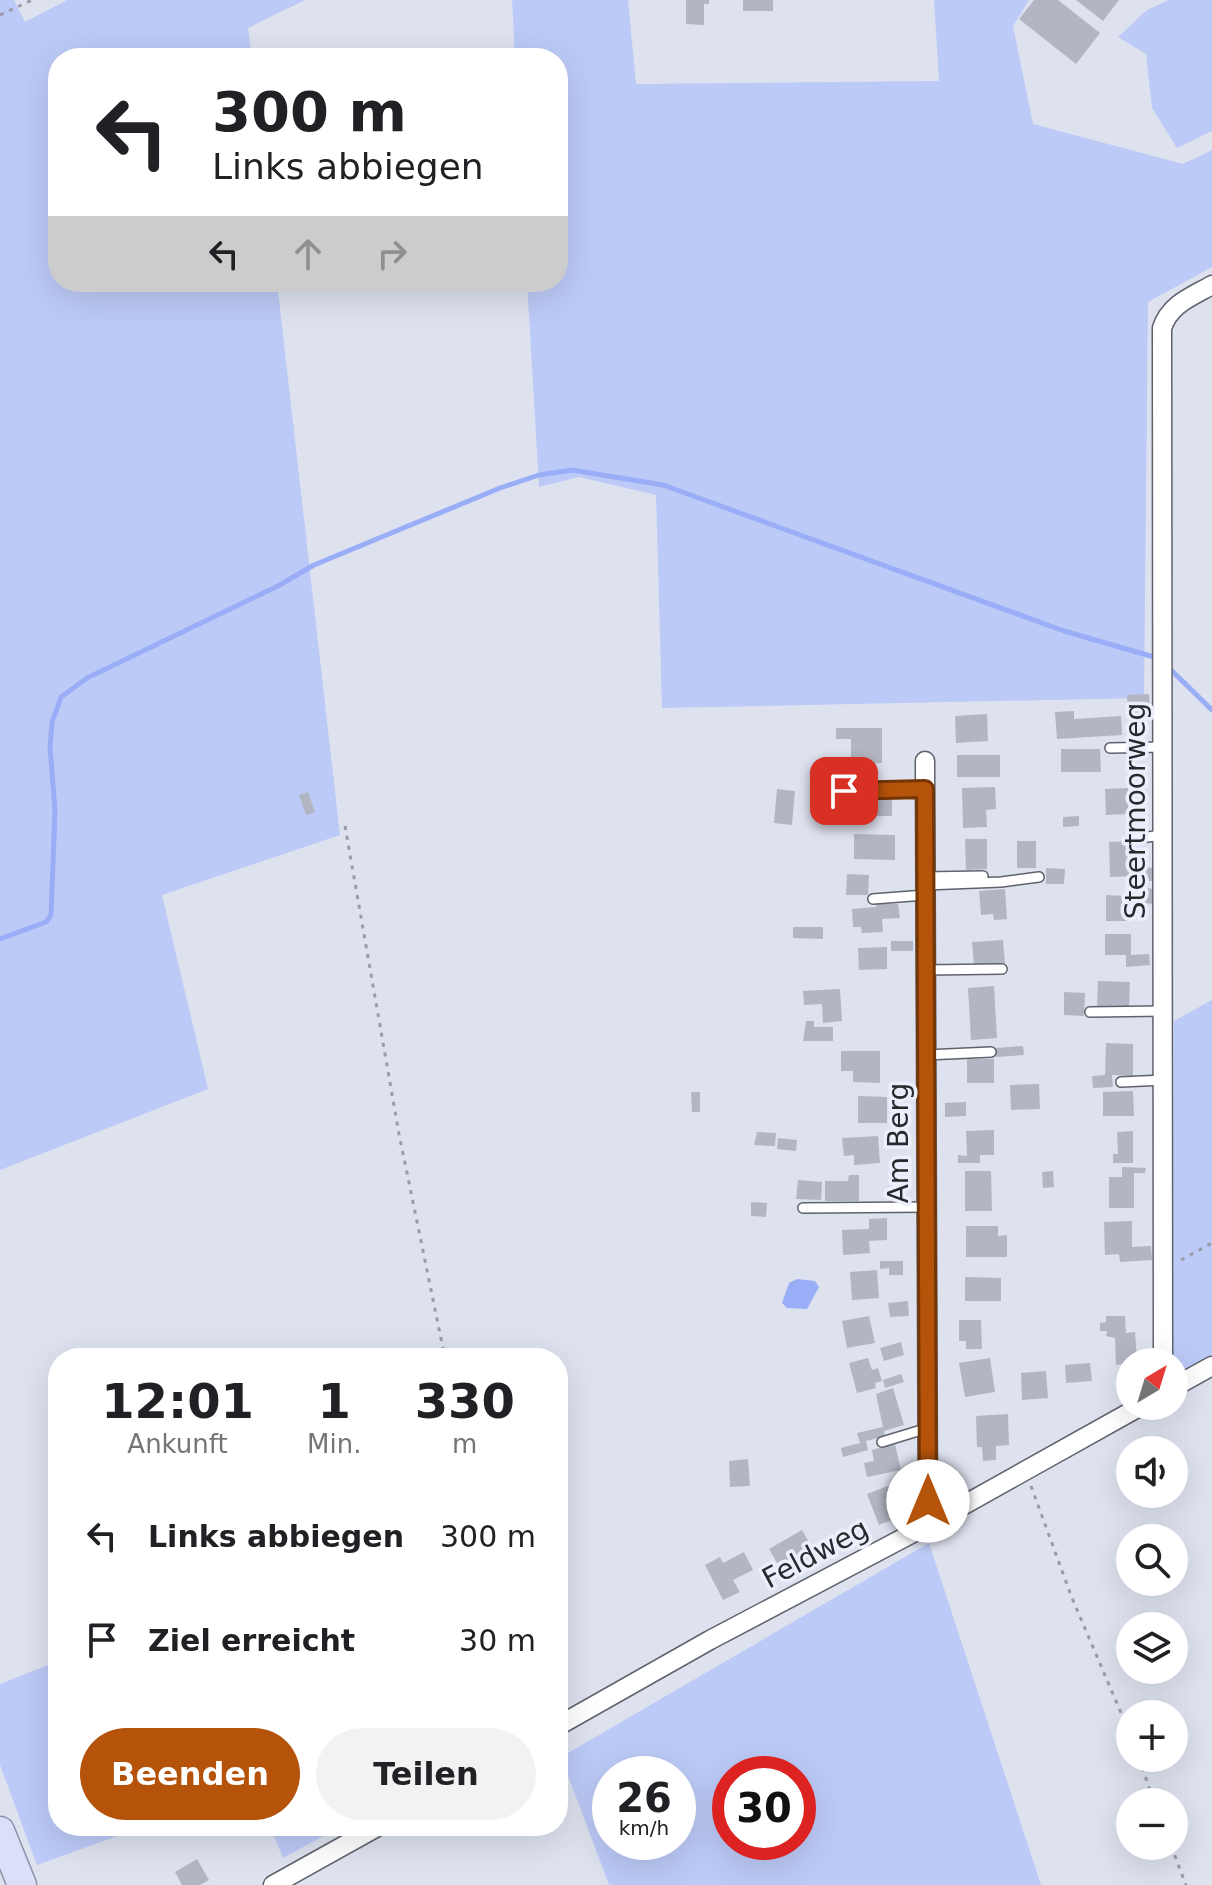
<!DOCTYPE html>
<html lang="de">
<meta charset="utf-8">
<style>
:root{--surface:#fff;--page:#f2f2f2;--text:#202124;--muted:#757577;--accent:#b45309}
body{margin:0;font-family:"DejaVu Sans",sans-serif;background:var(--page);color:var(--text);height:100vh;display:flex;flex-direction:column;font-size:30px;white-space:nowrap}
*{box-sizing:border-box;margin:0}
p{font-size:26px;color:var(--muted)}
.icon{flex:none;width:44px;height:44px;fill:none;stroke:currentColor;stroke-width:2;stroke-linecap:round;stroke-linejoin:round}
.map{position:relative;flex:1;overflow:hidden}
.panel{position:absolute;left:48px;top:1348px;width:520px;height:488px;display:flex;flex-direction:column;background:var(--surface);border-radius:32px;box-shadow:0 8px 32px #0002}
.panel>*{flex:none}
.banner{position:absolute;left:48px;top:48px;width:520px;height:244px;border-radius:32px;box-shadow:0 8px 32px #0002;background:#fff;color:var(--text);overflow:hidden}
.needle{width:52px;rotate:38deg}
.buttons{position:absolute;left:1116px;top:1348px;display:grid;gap:16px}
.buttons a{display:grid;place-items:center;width:72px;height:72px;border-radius:50%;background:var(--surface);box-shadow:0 8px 32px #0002;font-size:40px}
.speed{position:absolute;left:592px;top:1756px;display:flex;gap:16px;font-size:40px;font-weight:700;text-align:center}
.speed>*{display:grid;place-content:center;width:104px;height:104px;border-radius:50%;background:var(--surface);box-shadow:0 8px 32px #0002;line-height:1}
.speed small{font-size:20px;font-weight:400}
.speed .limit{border:12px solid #d22;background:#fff;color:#111}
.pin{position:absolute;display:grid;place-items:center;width:68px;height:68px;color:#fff;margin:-34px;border-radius:16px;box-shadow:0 4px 12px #0006}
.me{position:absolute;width:88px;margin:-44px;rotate:0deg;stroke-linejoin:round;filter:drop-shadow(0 0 6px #0008)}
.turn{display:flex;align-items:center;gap:28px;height:168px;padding:0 32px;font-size:36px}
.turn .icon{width:104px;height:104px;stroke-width:2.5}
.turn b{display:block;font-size:56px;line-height:68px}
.lanes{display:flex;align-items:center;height:76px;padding:0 32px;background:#0003;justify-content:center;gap:40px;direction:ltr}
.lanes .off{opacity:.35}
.eta{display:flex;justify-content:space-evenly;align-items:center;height:136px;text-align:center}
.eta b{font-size:48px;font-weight:800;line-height:56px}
.primary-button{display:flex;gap:16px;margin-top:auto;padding:16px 32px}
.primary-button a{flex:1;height:92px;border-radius:48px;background:var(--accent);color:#fff;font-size:32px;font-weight:800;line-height:92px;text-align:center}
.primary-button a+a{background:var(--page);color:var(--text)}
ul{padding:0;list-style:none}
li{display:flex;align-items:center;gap:24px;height:104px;padding:0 32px}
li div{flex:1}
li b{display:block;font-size:30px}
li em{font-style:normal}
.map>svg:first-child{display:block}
</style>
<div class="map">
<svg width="1212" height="1885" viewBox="0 0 1212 1885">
<rect width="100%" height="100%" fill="#dee2ef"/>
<path fill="#bccaf7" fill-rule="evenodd" d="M0,0H14L25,22L67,0H305L248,28L252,58H58V282H277L340,835L162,895L208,1089L0,1170Z
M512,0H628L636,84L939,81L934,0H1029L1013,26L1033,124L1183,164L1212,150V267L1148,302L1144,698L662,708L656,495L579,477L539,487L527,282H558V58H515Z
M1169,0H1212V131L1177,148L1152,108L1146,54L1118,37L1147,10Z
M1212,1000V1356L1174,1378V1362H1171L1174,1021Z
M929,1543L1041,1885H609L561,1757ZM610,1774H678V1842H610ZM798,1774V1842H730V1774Z
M58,1661V1826H145L37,1865L0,1765V1684Z
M270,1826H342L283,1858Z"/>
<path fill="#99aef7" d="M797,1279L815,1281L819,1287L807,1309L787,1308L782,1303L789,1283Z"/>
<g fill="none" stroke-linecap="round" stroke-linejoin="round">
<path stroke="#99aef7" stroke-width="5" d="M1169,668L1212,710
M0,939L46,922L51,915L55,810L50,747L52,722L61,697L87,678L278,586L314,565L500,488L539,475L572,470L663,485L1064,631L1154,657"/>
</g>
<path fill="#b2b6c2" d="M686,0H709V4H704V25L686,24Z
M743,0H773V11H743Z
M1034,0H1058L1100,33L1076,64L1019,19Z
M1076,0H1119L1103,21Z
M1149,694L1150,712L1128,713L1127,695Z
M1074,711V719L1121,716L1122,735L1057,739L1055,712Z
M987,714L988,741L956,743L955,716Z
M836,728H882V763L851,764V739H836Z
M1061,749H1100L1101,772H1061Z
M957,755H1000V777H957Z
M995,787L996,809L986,810L987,827L963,828L962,788Z
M1128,788V814L1106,815L1105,789Z
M777,789L795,791L792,825L774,823Z
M308,792L315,812L306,815L299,795Z
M865,793H892V816H865Z
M1079,816V826L1063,827V817Z
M854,834L895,835V860L854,859Z
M965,839H987V869L966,870Z
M1017,841H1036V868H1017Z
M1134,841L1136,876L1110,877L1109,842Z
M1140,867L1154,868V881H1140Z
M1046,868L1065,869L1064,884H1046Z
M847,874L869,875L868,895H846Z
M1141,888L1156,889V904L1140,903Z
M1005,889L1007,919L994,920L993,914L981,915L979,891Z
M1106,895L1127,896V921H1106Z
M877,904H898L900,918L882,919L883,932L862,933L861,927H853L852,909L876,907Z
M793,927H823V939L793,938Z
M1105,934H1131V955L1149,954L1150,965L1126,967V955H1105Z
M1003,940L1005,964L974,966L972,942Z
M891,941H913V951H891Z
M887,947V969L859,970L858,948Z
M1098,981L1130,982L1129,1007L1097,1006Z
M994,986L997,1038L971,1040L968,988Z
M840,989L842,1021L823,1023L822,1004L804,1005L803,991Z
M1064,992L1085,993L1084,1016L1064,1015Z
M806,1021H814V1027H833V1041H803Z
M1106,1043L1133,1044V1076L1112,1075L1113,1087L1093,1088L1092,1076L1105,1075Z
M1023,1046L1024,1055L996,1057V1048Z
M841,1051H880V1083L853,1082V1071H841Z
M967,1059H994V1083H967Z
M1039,1084L1040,1109L1011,1110L1010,1085Z
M1133,1091L1134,1116H1103V1092Z
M691,1092H700V1112H692Z
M858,1096L887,1097V1123H858Z
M966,1102V1116L945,1117V1103Z
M994,1130V1155H980V1163H958V1155L967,1156L966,1131Z
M1133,1131V1163H1113V1154H1118L1117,1132Z
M757,1132L776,1133L775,1146L754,1145Z
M878,1136L880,1163L854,1165V1155L844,1156L842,1138Z
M778,1138L797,1140L796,1151L777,1149Z
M1122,1167L1146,1168L1145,1173H1134V1208H1109V1177H1122Z
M965,1171H991L992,1211H965Z
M1053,1171L1054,1187L1043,1188L1042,1172Z
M849,1175H859V1201H825V1181H848Z
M798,1180L822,1182L821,1200L796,1199Z
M751,1202L767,1203L766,1217L751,1216Z
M887,1218V1240L869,1241L870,1253L843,1255L842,1230L869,1229V1219Z
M1132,1221V1247L1151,1246L1152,1260L1120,1262L1119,1254L1105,1255L1104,1222Z
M966,1226H998V1236L1007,1235V1257H966Z
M880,1261H903V1275H889V1268L880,1269Z
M877,1270L879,1298L852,1300L850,1272Z
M965,1277L1001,1278V1301H965Z
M908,1301L909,1316L890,1317L888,1303Z
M869,1316L875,1343L847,1348L842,1321Z
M1106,1316H1125L1126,1333L1135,1332L1137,1362L1116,1365L1115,1338L1106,1336L1107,1331H1100V1323L1106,1322Z
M959,1320H981L982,1349H966V1341H959Z
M901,1342L904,1355L884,1361L880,1348Z
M868,1358L872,1370L878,1368L882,1381L875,1383L876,1388L857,1393L849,1363Z
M990,1358L995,1392L965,1397L959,1363Z
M1090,1363L1092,1381L1066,1383L1065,1365Z
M1046,1371L1048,1398L1022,1400L1021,1373Z
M901,1374L904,1382L885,1388L883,1380Z
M893,1388L904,1425L884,1431L885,1436L866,1441L868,1450L843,1457L841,1448L860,1443L857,1433L883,1427L876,1394Z
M1008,1414L1009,1445L996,1446V1460L983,1461L982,1447H977L976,1416Z
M895,1444L901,1470L867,1477L864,1463L874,1461L872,1450Z
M748,1459L750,1486L730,1487L729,1461Z
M912,1472L916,1483L902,1488L898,1477Z
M893,1484L905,1515L879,1525L867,1494Z
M802,1530L816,1554L783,1573L769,1549Z
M744,1552L753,1570L733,1580L740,1592L723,1600L705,1565L720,1557L723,1563Z
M197,1859L209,1880L200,1885H182L175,1872Z"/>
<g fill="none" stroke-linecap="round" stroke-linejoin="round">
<defs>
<path id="lane" d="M1110,748L1163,747
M820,795L844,791L925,789
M1132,839L1163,835
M925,877L983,876
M925,885L1001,882L1039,877
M873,899L925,895
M925,970L1002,969
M1090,1012L1164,1011
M926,1055L991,1052
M1121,1082L1164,1080
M803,1208L927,1207
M882,1442L928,1428"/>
<path id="street" d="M925,761L928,1525
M1163,1362L1162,328C1170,304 1191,297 1212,285
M1174,1387L1212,1366
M558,1726L710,1640L928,1525L1141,1406
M273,1885L379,1826"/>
<path id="primary" d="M0,1831L22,1885"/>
</defs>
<use href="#lane" stroke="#5e626c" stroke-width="12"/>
<use href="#street" stroke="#5e626c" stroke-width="21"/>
<use href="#primary" stroke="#8a92ac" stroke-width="31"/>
<path stroke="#999ca6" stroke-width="3" stroke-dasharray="4 6" stroke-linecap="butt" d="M0,15L32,0
M345,826L399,1134L445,1358
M1181,1260L1212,1243
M1031,1486L1072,1598L1130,1734
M1139,1758L1154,1802
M1171,1846L1186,1885"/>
<use href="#lane" stroke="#fff" stroke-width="9"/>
<use href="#street" stroke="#fff" stroke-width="18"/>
<use href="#primary" stroke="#d9e0f7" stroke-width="28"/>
</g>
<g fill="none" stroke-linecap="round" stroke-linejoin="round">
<defs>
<path id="route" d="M844,791L925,789L928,1501"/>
</defs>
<use href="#route" stroke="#753606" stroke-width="20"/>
<use href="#route" stroke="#b45309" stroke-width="14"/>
</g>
<g text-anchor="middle" stroke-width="7" stroke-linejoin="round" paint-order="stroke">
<g font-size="28" fill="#27292d" stroke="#ebeffc">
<text transform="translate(1135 811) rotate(-90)" y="10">Steertmoorweg</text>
<text transform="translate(898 1143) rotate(-90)" y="10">Am Berg</text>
<text transform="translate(815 1553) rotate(-28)" y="10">Feldweg</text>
</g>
</g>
</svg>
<div class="buttons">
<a><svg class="needle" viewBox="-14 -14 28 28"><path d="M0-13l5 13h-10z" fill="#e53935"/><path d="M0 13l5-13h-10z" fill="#757577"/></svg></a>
<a><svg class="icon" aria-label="sound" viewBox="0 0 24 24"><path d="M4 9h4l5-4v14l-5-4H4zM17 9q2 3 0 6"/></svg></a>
<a><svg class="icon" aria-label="search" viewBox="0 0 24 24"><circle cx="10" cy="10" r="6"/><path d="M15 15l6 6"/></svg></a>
<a><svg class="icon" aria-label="layers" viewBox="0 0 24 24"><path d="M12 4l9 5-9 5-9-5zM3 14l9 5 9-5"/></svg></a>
<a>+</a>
<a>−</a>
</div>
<div class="speed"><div>26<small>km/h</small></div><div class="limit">30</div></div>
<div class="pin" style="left:844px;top:791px;background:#d93025"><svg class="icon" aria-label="arrive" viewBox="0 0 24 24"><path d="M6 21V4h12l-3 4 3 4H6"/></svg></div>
<svg class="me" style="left:928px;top:1501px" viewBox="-20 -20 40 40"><circle r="19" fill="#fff"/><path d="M0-13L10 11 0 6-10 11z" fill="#b45309"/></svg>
<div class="banner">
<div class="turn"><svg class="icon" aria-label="left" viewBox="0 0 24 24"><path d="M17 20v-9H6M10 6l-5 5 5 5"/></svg><div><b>300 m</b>Links abbiegen</div></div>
<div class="lanes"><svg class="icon" aria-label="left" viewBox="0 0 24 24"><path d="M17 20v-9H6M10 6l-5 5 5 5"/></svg><svg class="icon off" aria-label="ahead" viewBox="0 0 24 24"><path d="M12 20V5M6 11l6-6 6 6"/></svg><svg class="icon off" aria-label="right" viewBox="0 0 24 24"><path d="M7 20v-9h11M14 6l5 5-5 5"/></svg></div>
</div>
<section class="panel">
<div class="eta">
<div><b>12:01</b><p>Ankunft</p></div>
<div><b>1</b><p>Min.</p></div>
<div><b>330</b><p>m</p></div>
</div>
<ul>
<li><svg class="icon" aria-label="left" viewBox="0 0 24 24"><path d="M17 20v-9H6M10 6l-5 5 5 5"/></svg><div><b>Links abbiegen</b></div><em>300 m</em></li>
<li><svg class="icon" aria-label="arrive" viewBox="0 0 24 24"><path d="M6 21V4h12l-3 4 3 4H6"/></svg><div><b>Ziel erreicht</b></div><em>30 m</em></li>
</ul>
<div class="primary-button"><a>Beenden</a><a>Teilen</a></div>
</section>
</div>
